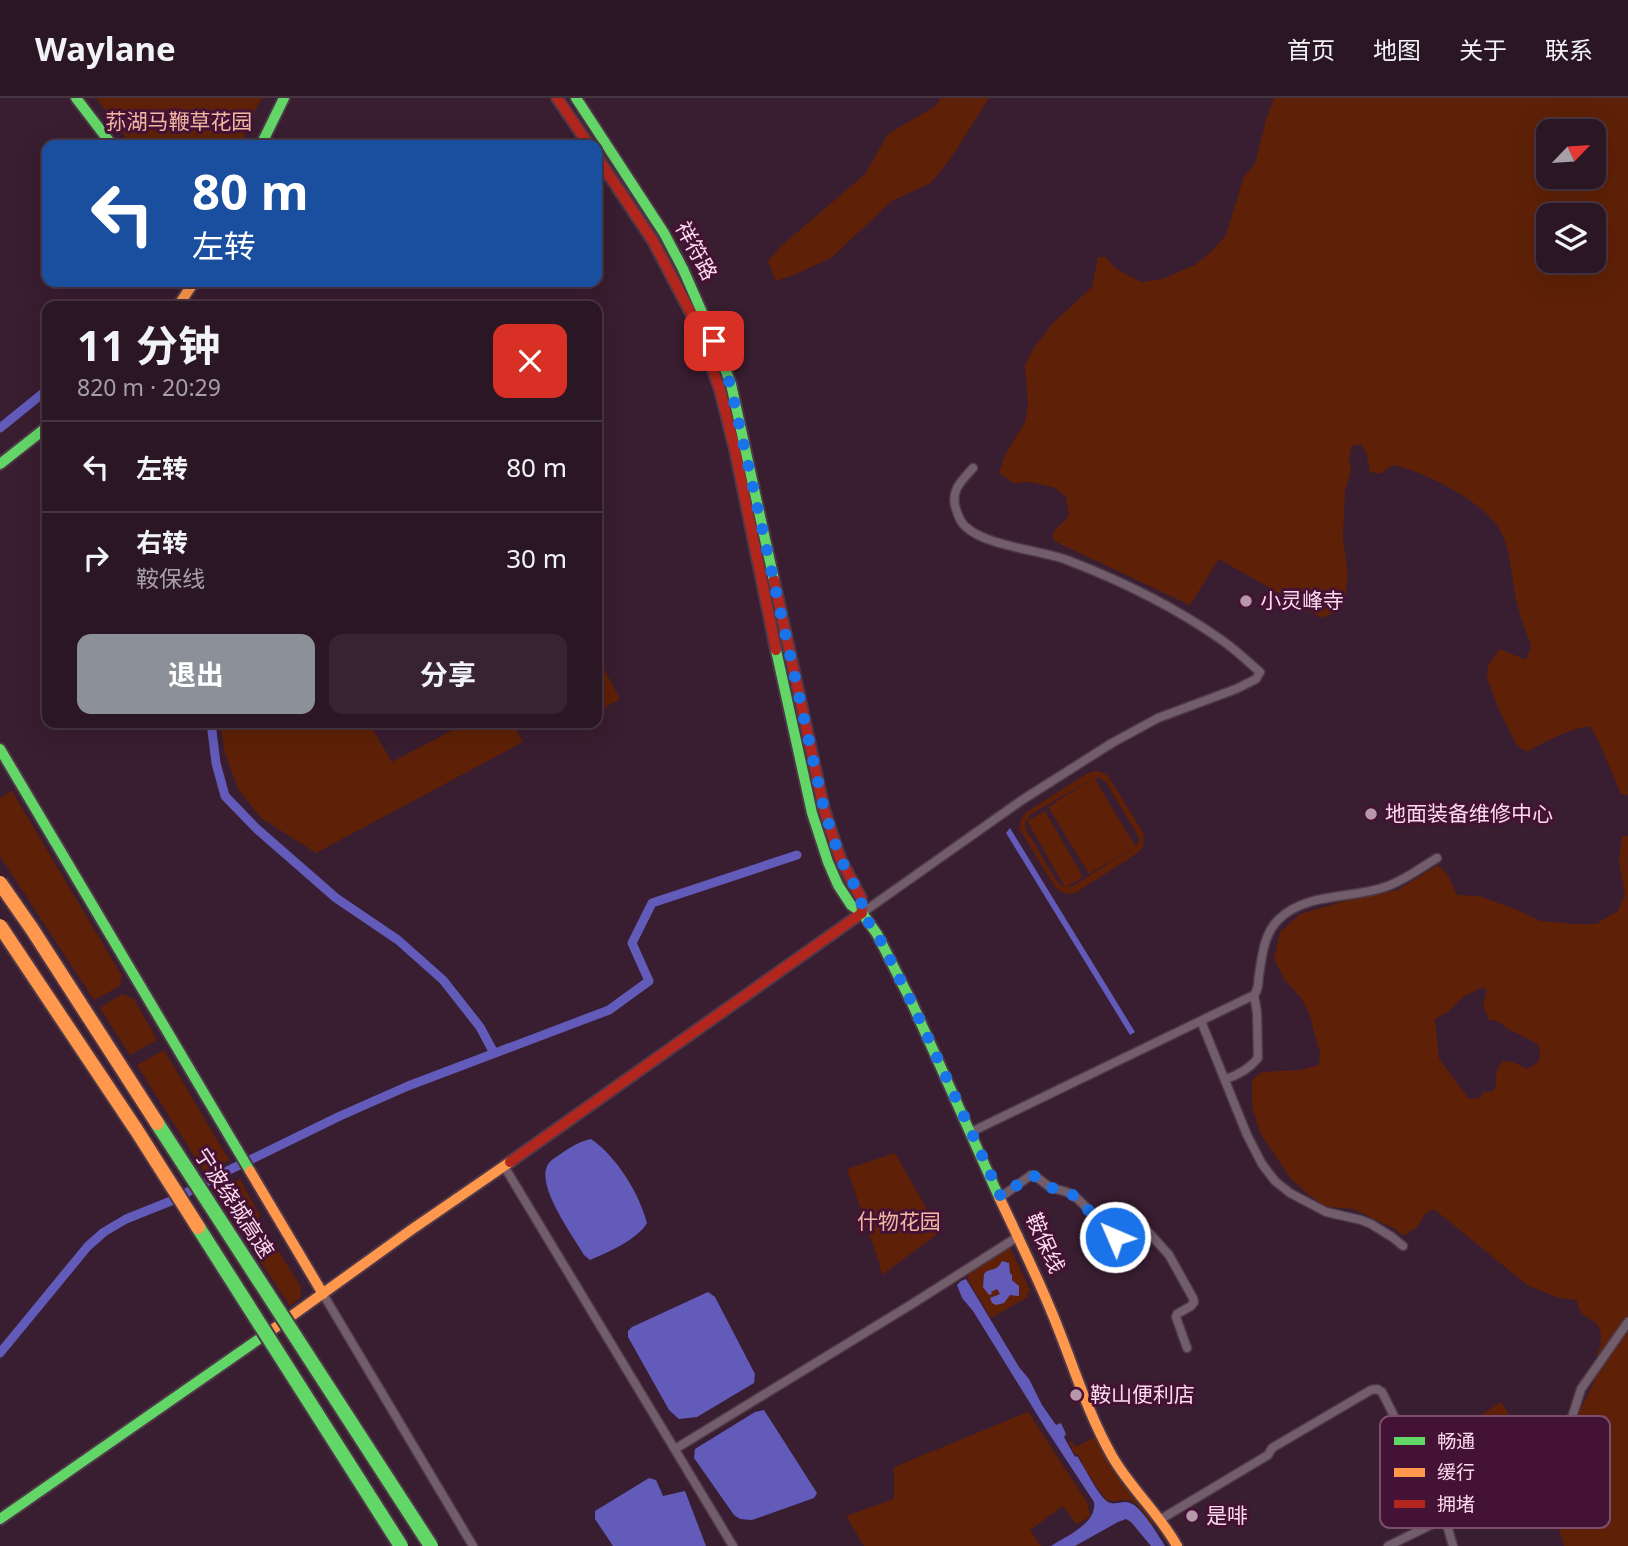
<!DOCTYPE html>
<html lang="zh">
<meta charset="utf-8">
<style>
:root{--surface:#2b1624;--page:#372331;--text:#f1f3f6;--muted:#a69fa6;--line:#473541;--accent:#8c9099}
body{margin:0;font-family:"Noto Sans","Noto Sans SC",sans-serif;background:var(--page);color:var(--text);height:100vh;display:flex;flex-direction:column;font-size:26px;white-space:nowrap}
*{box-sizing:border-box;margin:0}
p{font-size:23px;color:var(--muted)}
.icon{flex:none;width:38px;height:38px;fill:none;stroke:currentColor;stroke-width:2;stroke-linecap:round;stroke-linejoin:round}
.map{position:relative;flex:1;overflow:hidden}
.drawer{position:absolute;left:42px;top:203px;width:560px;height:427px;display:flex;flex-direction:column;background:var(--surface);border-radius:14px;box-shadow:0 7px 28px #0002,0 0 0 2px var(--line)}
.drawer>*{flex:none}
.banner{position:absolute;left:42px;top:42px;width:560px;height:147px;border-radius:14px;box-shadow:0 7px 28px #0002,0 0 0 2px var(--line);background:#1a4fa0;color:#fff;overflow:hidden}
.needle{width:46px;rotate:65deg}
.tools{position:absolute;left:1536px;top:21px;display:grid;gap:14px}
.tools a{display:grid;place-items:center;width:70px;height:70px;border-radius:14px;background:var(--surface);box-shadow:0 7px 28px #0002,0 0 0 2px var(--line);font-size:35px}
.pin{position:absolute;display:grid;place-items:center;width:60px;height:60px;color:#fff;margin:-30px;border-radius:14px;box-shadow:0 4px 10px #0006}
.me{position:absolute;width:77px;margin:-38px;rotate:315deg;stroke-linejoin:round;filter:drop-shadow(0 0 5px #0008)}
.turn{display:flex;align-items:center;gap:24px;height:147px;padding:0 35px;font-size:32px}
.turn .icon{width:91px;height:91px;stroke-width:2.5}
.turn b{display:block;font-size:49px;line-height:60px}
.round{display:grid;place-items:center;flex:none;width:74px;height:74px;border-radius:14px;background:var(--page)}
.summary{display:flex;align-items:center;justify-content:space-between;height:119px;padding:0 35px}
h1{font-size:42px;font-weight:700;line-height:52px}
.primary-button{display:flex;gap:14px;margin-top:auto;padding:14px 35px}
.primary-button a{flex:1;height:80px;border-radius:14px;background:var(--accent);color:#fff;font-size:28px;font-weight:700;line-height:80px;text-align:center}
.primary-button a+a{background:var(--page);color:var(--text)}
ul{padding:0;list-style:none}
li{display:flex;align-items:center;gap:21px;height:91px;padding:0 35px;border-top:2px solid var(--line)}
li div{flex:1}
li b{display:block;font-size:26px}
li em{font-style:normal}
header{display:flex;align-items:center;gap:42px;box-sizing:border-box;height:98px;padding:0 35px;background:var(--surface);border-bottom:2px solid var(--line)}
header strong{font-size:33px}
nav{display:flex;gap:38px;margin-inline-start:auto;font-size:24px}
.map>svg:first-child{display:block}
</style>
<header>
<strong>Waylane</strong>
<nav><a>首页</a><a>地图</a><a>关于</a><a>联系</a></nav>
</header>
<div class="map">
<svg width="1628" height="1448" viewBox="0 0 1628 1448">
<rect width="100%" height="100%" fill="#391d30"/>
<path fill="#5e2107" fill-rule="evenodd" d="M96,0H262L256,10L240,47H132Z
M940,0H989L951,60L931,85L892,103L831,160L796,176L776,183L768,163L780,149L865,76L888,36L937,7Z
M1274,0H1628V697L1621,696L1600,646L1590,628C1566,632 1547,643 1526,654L1516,646L1499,612L1487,580L1488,567L1500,551L1526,562L1531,549C1527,535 1521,522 1518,508C1511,484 1512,456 1501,434C1487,405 1424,373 1393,367L1380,376L1370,374L1366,354L1361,346L1352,348L1349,359L1351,373L1345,393L1343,439L1348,478L1345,499L1333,515L1322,520L1219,461L1190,507L1054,443L1053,434L1069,418L1066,399L1055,390L1031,384L1013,385L999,375L1005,357L1025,324L1028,307L1025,267L1033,251L1052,226L1092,189L1098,159H1106L1115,170L1141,184L1162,181L1195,167L1212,153L1226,137L1244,78L1255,66L1266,22ZM1549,33H1594V79H1549ZM1549,117H1594V163H1549Z
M597,557L620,601L597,614Z
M220,625H369L392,664L466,625H512L523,644L316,755L261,720L238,691L225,655Z
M1094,673L1101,674L1108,678L1144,736L1143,749L1136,756L1075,795C1067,797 1061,795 1055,789L1019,730C1020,723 1022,718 1028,713L1088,675ZM1094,680H1099L1106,684L1138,738L1139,743L1136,749ZM1094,680L1048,709L1089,776L1135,749L1073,788L1066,789L1083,779L1045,713L1027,723L1065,789L1061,788L1056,782L1025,730V724L1031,716Z
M12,693L122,878L120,888L94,902L0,758V700Z
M1622,738H1628V1448H1564L1548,1394L1570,1350L1580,1312L1600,1272L1597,1257L1601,1246V1236L1597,1226L1581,1215L1576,1202L1559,1200L1527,1187L1434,1111L1425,1116L1417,1129L1403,1138L1395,1131L1354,1111L1327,1109L1310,1098L1292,1082L1261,1037L1252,1009V982L1262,974L1300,972L1319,967L1320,955L1309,915L1301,900L1284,881L1274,861L1280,834L1300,816L1341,804L1398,792L1438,767L1448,777L1457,797L1479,798L1515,811L1541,823L1576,826H1596L1618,813L1625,796L1619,764ZM1483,889L1487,892L1483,907L1489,922C1500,922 1501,927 1510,932C1520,937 1529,941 1539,947C1541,963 1541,964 1527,971L1513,964L1503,963C1492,977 1499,980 1494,993L1484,994L1479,1000L1469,1001L1439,961L1435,921L1449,913L1463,899Z
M122,896L134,901L157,942L130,957L100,910Z
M164,952L229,1062L205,1075L137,967Z
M895,1055L937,1129L936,1137L882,1177L879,1164L847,1071Z
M240,1081L260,1118L258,1125L241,1134L217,1093Z
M262,1133L267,1135L301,1189L300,1200L290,1208L250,1148Z
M1010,1149L1030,1193L1027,1196L1028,1199L991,1220L968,1182V1174Z
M1501,1304L1524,1340L1504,1353L1481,1317Z
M1028,1314L1088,1406L1090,1419L1076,1426L1063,1408L1030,1432L1041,1448H864L846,1418L894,1401V1369Z
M1098,1338L1159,1422L1152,1427C1146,1419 1136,1401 1125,1402C1117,1402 1114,1404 1106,1402L1086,1373L1078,1356L1075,1357L1069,1345L1072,1343L1075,1349Z"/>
<path fill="#625bba" d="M1010,730L1135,934L1130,937L1006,735Z
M591,1041C617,1059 639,1095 647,1125C638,1141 607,1155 590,1162L584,1157C574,1139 533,1085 549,1065C552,1061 558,1058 562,1055C571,1049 580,1043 591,1041Z
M1002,1163L1009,1165L1010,1175L1012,1177V1182L1019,1188V1198L1010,1197L1004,1205L996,1207L992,1205L990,1200L1000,1196L997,1191L991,1194L992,1196L989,1197L983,1189L984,1176C991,1168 995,1176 1002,1163Z
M966,1181L1019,1269L1029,1281L1042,1307L1056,1327L1061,1325L1066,1336L1064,1339L1075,1359L1077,1358C1084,1368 1099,1399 1108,1404C1116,1408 1122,1402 1130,1405C1141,1408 1158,1437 1165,1448H1151L1131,1424L1126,1421L1118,1424L1075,1448H1051C1066,1438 1097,1426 1094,1404L1046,1331L973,1213L962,1200L957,1187L961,1183Z
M708,1194L715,1199L755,1276L754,1285L697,1319L679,1321L669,1312L628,1239V1233L632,1229Z
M764,1312L817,1395L814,1400L752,1422L740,1421L734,1417L694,1360L695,1351L755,1314Z
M649,1380L656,1382L663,1398L685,1393L706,1448H613L595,1421V1413Z"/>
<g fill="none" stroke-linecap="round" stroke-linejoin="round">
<path stroke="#625bba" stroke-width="9" d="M0,330L42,296L47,298
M211,625L216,665L225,698L257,731L336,800L398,842L443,882L480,929L494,955
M0,1255L88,1148L104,1134L126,1121L171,1103L223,1075L340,1018L408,988L609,912L649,883L632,845L652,805L797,757"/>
<defs>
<path id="street" d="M862,815L1022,702L1112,645L1158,620L1236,591L1256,581L1260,574C1248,564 1236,552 1223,543C1175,509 1122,483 1067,462C1040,452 986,448 966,429C961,425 958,418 956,411C950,393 961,383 973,370
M1201,923L1247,1037L1262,1066L1275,1083L1290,1095L1326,1114L1361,1122L1371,1126L1392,1139L1403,1148
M1226,981C1238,977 1249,971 1258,960L1257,914L1254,897
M971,1034L1254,897C1259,891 1258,885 1259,877C1262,858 1264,836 1278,822C1306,794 1351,801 1385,789C1404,783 1420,770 1437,760
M504,1068L733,1448
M1001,1099L1031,1077C1039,1079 1043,1085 1050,1089C1056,1092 1064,1092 1071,1096C1087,1106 1095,1123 1108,1137C1121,1140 1130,1128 1143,1128L1169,1157L1193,1200L1194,1204L1191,1208L1177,1216L1176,1219L1187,1250
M323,1196L473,1448
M675,1351L912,1206L1019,1138
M1161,1421L1268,1357L1272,1350L1371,1292L1377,1291L1382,1294L1445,1420L1453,1448
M1388,1448L1445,1420L1499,1400L1527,1392L1546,1382L1561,1354L1581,1291L1628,1224"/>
<path id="fast" d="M76,0L112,47
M576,0L664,135L683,171L708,228L731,286L774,482
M261,47L284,0
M0,366L47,329
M776,552L812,715L828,764L838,787L851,807L862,815L877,836L912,905L999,1099
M0,651L250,1073
M0,1421L272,1232"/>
<path id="slow" d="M178,208L194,184
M250,1073L323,1196
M999,1099C1017,1137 1036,1176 1052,1215C1072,1263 1086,1312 1112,1358C1130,1390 1159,1415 1177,1448
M272,1232L411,1132L510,1064"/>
<path id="jam" d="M557,0L589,47
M597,59L653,143L696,225L720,292L735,352L776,552
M774,482L824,711L840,760L861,800L862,815
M510,1064L862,815"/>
</defs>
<use href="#street" stroke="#4e3847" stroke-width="11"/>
<use href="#fast" stroke="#4e3847" stroke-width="14"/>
<use href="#slow" stroke="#4e3847" stroke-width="14"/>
<use href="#jam" stroke="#4e3847" stroke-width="14"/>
<use href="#street" stroke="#725d6b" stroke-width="8"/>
<use href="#fast" stroke="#63d668" stroke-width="10"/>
<use href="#slow" stroke="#ff974d" stroke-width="10"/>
<use href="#jam" stroke="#b3261e" stroke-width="10"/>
<defs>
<path id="fast-bridge" d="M157,1025L431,1448
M198,1129L401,1448"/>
<path id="slow-bridge" d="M0,785L32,831L157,1025
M0,828L137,1033L198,1129"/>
</defs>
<use href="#fast-bridge" stroke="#4e3847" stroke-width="18" stroke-linecap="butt"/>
<use href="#slow-bridge" stroke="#4e3847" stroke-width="18" stroke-linecap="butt"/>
<use href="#fast-bridge" stroke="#63d668" stroke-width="14"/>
<use href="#slow-bridge" stroke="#ff974d" stroke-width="14"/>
</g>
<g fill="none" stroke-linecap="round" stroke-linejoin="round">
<path stroke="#1a73e8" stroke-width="12" stroke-dasharray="0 21.6" d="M714,243L730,286L734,303L824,711L840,760L861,800L862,815L877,836L912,905L1001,1099L1031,1077C1039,1079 1043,1085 1050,1089C1056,1092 1064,1092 1071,1096C1088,1106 1095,1124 1108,1137L1115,1139"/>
</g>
<g fill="#b798ab" stroke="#441235" stroke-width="2.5">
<circle cx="1246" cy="503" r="7"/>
<circle cx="1371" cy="716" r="7"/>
<circle cx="1076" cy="1297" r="7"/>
<circle cx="1192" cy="1418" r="7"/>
</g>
<g text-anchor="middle" stroke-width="6" stroke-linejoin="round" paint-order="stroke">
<g font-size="21" fill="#f3b9a3" stroke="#441235">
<text x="179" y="31">荪湖马鞭草花园</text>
<text x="899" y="1131">什物花园</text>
</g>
<g font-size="21" fill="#fbdaed" stroke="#441235">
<text transform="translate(696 153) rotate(62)" y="7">祥符路</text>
<text transform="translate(234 1105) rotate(57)" y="7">宁波绕城高速</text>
<text transform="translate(1045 1145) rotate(66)" y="7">鞍保线</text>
</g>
<g font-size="21" fill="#fbdaed" stroke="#441235" text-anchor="start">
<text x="1260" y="510">小灵峰寺</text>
<text x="1385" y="723">地面装备维修中心</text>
<text x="1090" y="1304">鞍山便利店</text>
<text x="1206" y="1425">是啡</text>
</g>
</g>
<rect x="1380" y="1318" width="230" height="112" rx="10" fill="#441235" stroke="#7b4e6c" stroke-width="2"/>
<rect x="1394" y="1339" width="31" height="8" fill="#63d668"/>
<rect x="1394" y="1370" width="31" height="9" fill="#ff974d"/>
<rect x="1394" y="1402" width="31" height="8" fill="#b3261e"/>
<g font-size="19" fill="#fbdaed">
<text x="1437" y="1350">畅通</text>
<text x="1437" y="1381">缓行</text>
<text x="1437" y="1413">拥堵</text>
</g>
</svg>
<div class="tools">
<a><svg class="needle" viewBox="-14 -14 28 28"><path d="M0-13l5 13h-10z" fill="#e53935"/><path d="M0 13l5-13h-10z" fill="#a69fa6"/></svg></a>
<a><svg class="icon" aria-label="layers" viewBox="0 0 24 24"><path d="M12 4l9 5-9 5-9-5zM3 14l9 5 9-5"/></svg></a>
</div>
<div class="pin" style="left:714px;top:243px;background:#d93025"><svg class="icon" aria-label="arrive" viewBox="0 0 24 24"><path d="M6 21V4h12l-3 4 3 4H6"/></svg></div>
<svg class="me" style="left:1115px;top:1139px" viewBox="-20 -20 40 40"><circle r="17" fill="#1a73e8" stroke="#fff" stroke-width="3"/><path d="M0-11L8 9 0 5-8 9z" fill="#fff"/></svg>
<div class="banner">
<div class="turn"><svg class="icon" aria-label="left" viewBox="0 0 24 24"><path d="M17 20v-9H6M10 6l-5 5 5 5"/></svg><div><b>80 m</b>左转</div></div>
</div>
<section class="drawer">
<div class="summary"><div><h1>11 分钟</h1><p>820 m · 20:29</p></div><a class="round" style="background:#d93025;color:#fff"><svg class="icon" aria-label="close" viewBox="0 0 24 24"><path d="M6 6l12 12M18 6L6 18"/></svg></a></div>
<ul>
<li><svg class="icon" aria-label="left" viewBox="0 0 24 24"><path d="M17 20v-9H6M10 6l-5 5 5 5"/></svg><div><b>左转</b></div><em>80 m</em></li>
<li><svg class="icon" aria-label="right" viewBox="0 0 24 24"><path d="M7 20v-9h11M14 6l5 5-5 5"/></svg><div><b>右转</b><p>鞍保线</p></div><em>30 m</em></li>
</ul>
<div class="primary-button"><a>退出</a><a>分享</a></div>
</section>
</div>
